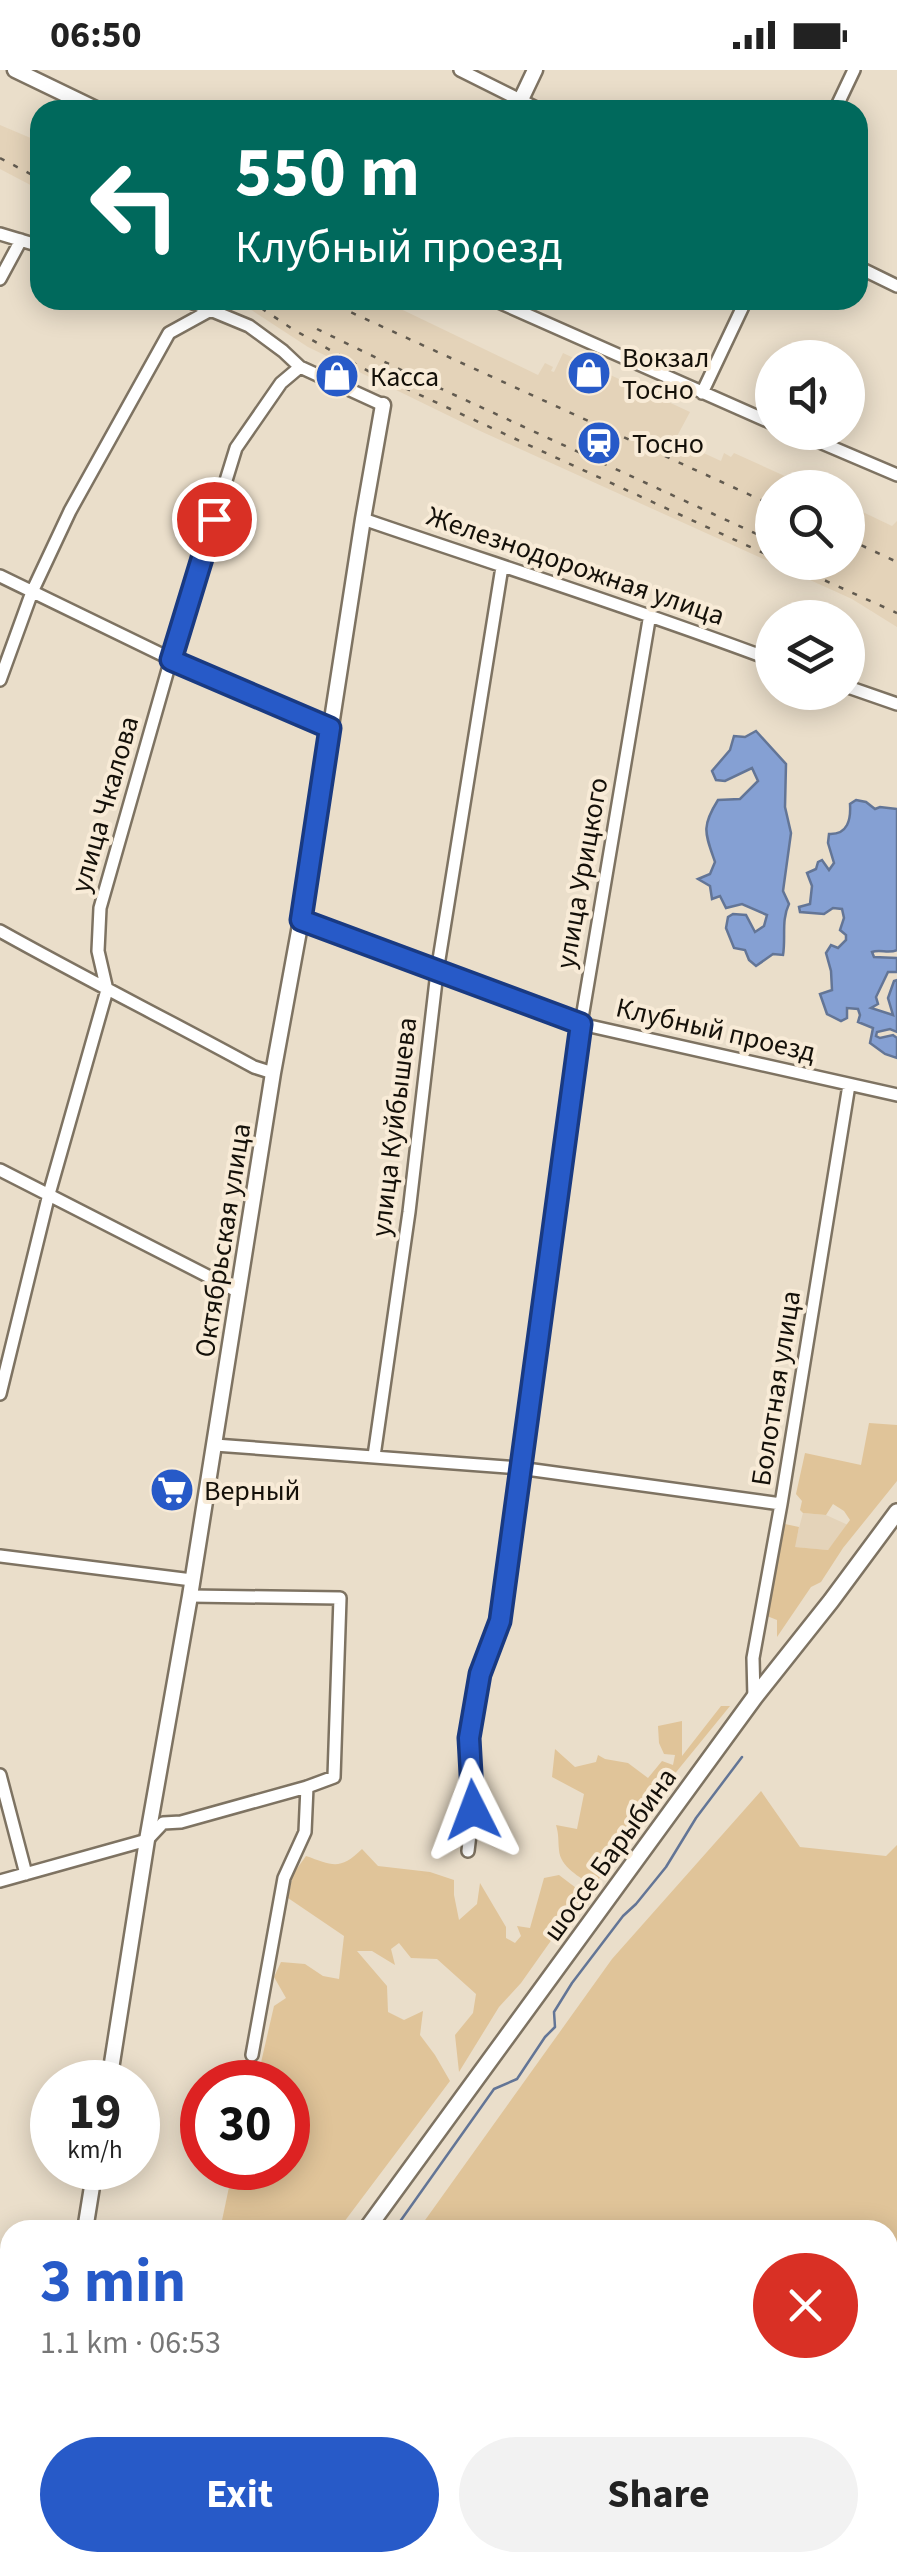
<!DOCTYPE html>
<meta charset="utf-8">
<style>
:root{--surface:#fff;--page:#f2f2f2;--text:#222;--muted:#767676;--accent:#275ac8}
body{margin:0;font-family:"Source Sans 3",sans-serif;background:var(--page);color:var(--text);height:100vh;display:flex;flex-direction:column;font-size:38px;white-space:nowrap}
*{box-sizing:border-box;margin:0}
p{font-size:32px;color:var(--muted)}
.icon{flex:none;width:55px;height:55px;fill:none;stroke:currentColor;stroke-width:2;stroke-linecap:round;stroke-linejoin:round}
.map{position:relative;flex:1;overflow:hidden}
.panel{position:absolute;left:0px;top:2150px;width:898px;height:352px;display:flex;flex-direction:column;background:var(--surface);border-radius:30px 30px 0 0;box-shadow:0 5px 25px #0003}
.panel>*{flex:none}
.guide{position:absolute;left:30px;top:30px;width:838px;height:210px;border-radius:30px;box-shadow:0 5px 25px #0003;background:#00695c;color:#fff;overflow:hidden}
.controls{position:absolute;left:755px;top:270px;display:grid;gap:20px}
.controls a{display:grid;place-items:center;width:110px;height:110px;border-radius:50%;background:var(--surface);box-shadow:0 5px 25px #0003;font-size:50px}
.speed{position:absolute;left:30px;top:1990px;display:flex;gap:20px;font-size:50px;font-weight:700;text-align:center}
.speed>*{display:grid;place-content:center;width:130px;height:130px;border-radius:50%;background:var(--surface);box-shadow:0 5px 25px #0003;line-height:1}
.speed small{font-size:25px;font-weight:400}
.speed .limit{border:15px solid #d22;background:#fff;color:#111}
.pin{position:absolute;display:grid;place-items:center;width:85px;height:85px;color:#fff;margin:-42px;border:5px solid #fff;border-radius:50%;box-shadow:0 2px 10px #0007}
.me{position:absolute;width:110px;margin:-55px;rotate:357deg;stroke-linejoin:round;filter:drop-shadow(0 0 8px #0008)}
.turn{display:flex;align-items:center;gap:35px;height:210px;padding:0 40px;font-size:45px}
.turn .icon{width:130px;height:130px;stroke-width:2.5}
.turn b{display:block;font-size:70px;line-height:85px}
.round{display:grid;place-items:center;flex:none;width:105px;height:105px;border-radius:52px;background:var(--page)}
.overview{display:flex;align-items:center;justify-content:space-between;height:170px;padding:0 40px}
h1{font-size:60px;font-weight:700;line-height:75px;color:var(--accent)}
.action{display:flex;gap:20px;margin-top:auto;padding:20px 40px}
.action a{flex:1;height:115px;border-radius:60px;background:var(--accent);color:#fff;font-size:40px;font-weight:700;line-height:115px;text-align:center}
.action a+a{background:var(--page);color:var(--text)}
.status{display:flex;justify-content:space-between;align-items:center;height:70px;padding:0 50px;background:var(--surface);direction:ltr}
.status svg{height:28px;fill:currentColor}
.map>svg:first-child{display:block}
</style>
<div class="status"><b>06:50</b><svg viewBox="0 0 49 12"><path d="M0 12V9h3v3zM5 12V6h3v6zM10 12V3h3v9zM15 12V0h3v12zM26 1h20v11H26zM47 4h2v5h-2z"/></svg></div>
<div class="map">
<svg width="897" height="2501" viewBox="0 0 897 2501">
<rect width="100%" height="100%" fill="#eadeca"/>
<path fill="#e4d3b9" d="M0,55L40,72V120L0,99Z
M236,230H382L538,305L545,293L553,297L551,301L554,302L563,283L690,342L675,370L721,391L724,383L731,387L734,383L809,417L772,418V492H848V435L892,456L897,451V557L852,529L478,360L308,277Z
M803,1443L826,1445L848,1455L828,1480L794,1477Z"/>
<path fill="#e0c499" d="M869,1353L897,1355V1411L843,1478L821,1512L811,1517L777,1567V1550L767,1546L785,1454L799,1457L795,1477L828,1480L850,1450L844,1441L833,1434L826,1445L803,1443L800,1440L802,1431L796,1424L805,1383L861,1395Z
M721,1636H730L655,1728L647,1749L627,1767L621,1782L593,1816C580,1807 560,1797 559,1780C558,1770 559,1765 556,1755L577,1759L584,1724L552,1707L555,1679L575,1697L596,1692L598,1685L605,1689L628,1693L648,1708L662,1691L673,1695L675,1685L664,1684L659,1673L658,1656L682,1651V1686Z
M761,1721L800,1777L886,1786L897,1775V2262L895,2263L897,2265V2342L888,2345V2160H615L603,2153L582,2160H418L612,1889Z
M362,1779L378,1796L430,1802L454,1810V1825L459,1850L477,1834L480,1813L506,1857V1868L515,1873L521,1866L517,1856L530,1858L544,1808L559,1805L584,1824L521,1913L499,1937L459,2002L455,1965L473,1943L476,1924L437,1889L411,1888L399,1873L391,1879L395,1895L372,1881H357L387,1916L388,1942L404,1950L423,1941L420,1965L435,1985L450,2011L338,2160H220L233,2098H288V2012H234L233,2007L237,1998L260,1997L274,1936L286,1928L274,1907L281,1892L305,1894L323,1906L339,1909L344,1866L288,1828L293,1804L306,1786C332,1795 340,1801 362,1779Z
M897,2463V2501H789L813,2493L888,2492V2466Z"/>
<path fill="#85a0d3" stroke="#637596" stroke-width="2.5" d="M756,661L786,694L785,737L791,763L783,821L789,834C781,850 786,868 783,885L773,884L756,896L749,890L745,880L734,878L726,858L728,847L733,844L746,845L755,862L764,856L767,845L742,834L726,838L720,826L712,829L710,816L698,809L710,804L715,792C705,763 701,757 718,730L740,729L758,711L752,698L725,711L716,710L712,701L730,680L734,666L745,667Z
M856,730L866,732L875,739L880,737L897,739V880C889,884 880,879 872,882L874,887L897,888V902H888L876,927L878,934L871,938L893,945L888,928L894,911L897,910V962L890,959L877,962L876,966L880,968L893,965L897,968V988L885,984L870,973L873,958L858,952L860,945L858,939L847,938V948L841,951L827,944L820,924L832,920L831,901L826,883L831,875L838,878L846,870V865L840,860L844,848L842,839L833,838L824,844L800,842L799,837L810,834L812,816L807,803L816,799L818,792L822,790L829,800L834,793L828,773L829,764C848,765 851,749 850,734Z"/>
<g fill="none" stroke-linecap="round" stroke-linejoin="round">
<path stroke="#637596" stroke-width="2.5" d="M394,2160L494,2019L517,2009L545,1967L555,1957L554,1942L572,1913L623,1846L636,1834L666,1797L696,1748L742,1687"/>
<defs>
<path id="minor" d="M460,0L540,40
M835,40L854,0
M0,164L40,176
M858,197L897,216
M0,209L21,170
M186,230L249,256L283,281L300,297L383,335
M494,230L772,353
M702,323L746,230
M796,362L897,405
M363,449C500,496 637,539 772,590
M0,506L171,589L331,658
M0,610L32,522L70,441L169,263L209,241
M848,617L897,634
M301,850L581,954L897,1025
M0,861C84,908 170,951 254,997L273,1003
M0,1100L239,1222
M0,1324L49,1124L107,920L98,881L100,838L171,589L236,378L281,313L300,297
M215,1375L519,1398L781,1434
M374,1386L409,1142L437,902L502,497
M0,1486L192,1510
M754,1628L753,1588L781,1434L849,1015
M0,1705L26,1804
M468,1781L473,1739L469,1668L480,1604L500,1551L581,954L650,544
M0,1811L147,1770L163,1753L181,1752L307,1717L334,1707L340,1528L190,1526
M252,1985L284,1808L305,1762L307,1717
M0,2407L10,2410
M132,2492L160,2501
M36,2501L37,2492"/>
<path id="tertiary" d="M15,0L98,40
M516,40L535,0
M109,2012L147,1770L190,1526L273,1003L301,850L363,449L383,335
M85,2160L95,2098"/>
<path id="secondary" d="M366,2160L754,1628L831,1531L897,1442
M118,2501L124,2492"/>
</defs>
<use href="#minor" stroke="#7e7362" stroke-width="16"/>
<use href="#tertiary" stroke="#7e7362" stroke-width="19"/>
<use href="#secondary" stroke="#7e7362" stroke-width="20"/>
<use href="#minor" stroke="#fff" stroke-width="11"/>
<use href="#tertiary" stroke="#fff" stroke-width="14"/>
<use href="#secondary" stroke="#fff" stroke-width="15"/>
<path stroke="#625b50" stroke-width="2.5" stroke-dasharray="5 10" stroke-linecap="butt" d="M0,88L40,109
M249,230L294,260L370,302L772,487
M324,230L772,435
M317,259L422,310L772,471
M848,469L897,492
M784,492L897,543
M888,2461L897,2457
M772,2501L796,2492"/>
</g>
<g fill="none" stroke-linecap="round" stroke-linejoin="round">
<defs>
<path id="route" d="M214,449L171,590L330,658L301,850L581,954L500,1551L480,1604L469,1668L473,1740"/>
</defs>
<use href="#route" stroke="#193a82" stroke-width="25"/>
<use href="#route" stroke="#275ac8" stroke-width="18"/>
</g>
<defs>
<symbol id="shop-disc" viewBox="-11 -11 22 22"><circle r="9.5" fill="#275ac8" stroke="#f8ebd7"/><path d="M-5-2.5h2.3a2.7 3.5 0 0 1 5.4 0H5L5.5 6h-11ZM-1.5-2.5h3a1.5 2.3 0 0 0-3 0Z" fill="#fff"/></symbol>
<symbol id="station-disc" viewBox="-11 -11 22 22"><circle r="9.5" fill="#275ac8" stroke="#f8ebd7"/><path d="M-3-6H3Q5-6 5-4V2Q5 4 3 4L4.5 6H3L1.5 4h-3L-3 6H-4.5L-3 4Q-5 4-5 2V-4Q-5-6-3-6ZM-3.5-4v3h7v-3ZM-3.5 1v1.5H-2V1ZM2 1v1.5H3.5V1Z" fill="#fff"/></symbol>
<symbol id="supermarket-disc" viewBox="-11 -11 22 22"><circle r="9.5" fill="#275ac8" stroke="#f8ebd7"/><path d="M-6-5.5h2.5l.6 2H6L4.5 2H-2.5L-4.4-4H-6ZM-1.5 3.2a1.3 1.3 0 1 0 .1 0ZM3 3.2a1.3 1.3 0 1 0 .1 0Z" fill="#fff"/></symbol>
</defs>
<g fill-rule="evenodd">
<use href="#shop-disc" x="564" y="278" width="50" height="50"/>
<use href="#shop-disc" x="312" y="281" width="50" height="50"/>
<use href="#station-disc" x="574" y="348" width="50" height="50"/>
<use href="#supermarket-disc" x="147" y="1395" width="50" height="50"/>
</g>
<g text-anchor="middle" stroke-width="8" stroke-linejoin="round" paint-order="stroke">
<g font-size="28" fill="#141009" stroke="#f8ebd7" text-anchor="start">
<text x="622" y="297">Вокзал<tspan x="622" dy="32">Тосно</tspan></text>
<text x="370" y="316">Касса</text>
<text x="632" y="383">Тосно</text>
<text x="204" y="1430">Верный</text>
</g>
<g font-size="28" fill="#141009" stroke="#f8ebd7">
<text transform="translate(576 495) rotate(19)" y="10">Железнодорожная улица</text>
<text transform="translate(104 734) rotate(-74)" y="10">улица Чкалова</text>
<text transform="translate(581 803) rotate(-80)" y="10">улица Урицкого</text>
<text transform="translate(716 959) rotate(13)" y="10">Клубный проезд</text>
<text transform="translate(393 1057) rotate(-83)" y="10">улица Куйбышева</text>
<text transform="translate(222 1170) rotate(-81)" y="10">Октябрьская улица</text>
<text transform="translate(775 1318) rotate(-81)" y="10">Болотная улица</text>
<text transform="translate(609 1784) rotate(-54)" y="10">шоссе Барыбина</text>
</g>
</g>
</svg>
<div class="controls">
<a><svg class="icon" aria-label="sound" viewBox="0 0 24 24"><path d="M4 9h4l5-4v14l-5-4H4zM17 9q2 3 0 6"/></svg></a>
<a><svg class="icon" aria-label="search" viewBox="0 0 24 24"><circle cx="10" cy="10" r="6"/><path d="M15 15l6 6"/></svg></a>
<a><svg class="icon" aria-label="layers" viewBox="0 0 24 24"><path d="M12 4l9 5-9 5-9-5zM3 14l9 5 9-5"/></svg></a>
</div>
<div class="speed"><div>19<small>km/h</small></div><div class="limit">30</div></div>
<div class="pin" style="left:214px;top:449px;background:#d93025"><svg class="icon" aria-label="arrive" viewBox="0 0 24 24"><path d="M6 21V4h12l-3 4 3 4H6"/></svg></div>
<svg class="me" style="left:473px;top:1740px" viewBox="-20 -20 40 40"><path d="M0-17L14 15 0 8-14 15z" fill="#275ac8" stroke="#fff" stroke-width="4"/></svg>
<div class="guide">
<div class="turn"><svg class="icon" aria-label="left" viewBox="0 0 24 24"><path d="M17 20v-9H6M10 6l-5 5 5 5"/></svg><div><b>550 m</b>Клубный проезд</div></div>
</div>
<section class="panel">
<div class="overview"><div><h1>3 min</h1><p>1.1 km · 06:53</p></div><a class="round" style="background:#d93025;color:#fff"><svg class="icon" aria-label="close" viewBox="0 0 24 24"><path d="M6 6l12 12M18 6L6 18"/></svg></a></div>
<div class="action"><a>Exit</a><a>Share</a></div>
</section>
</div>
